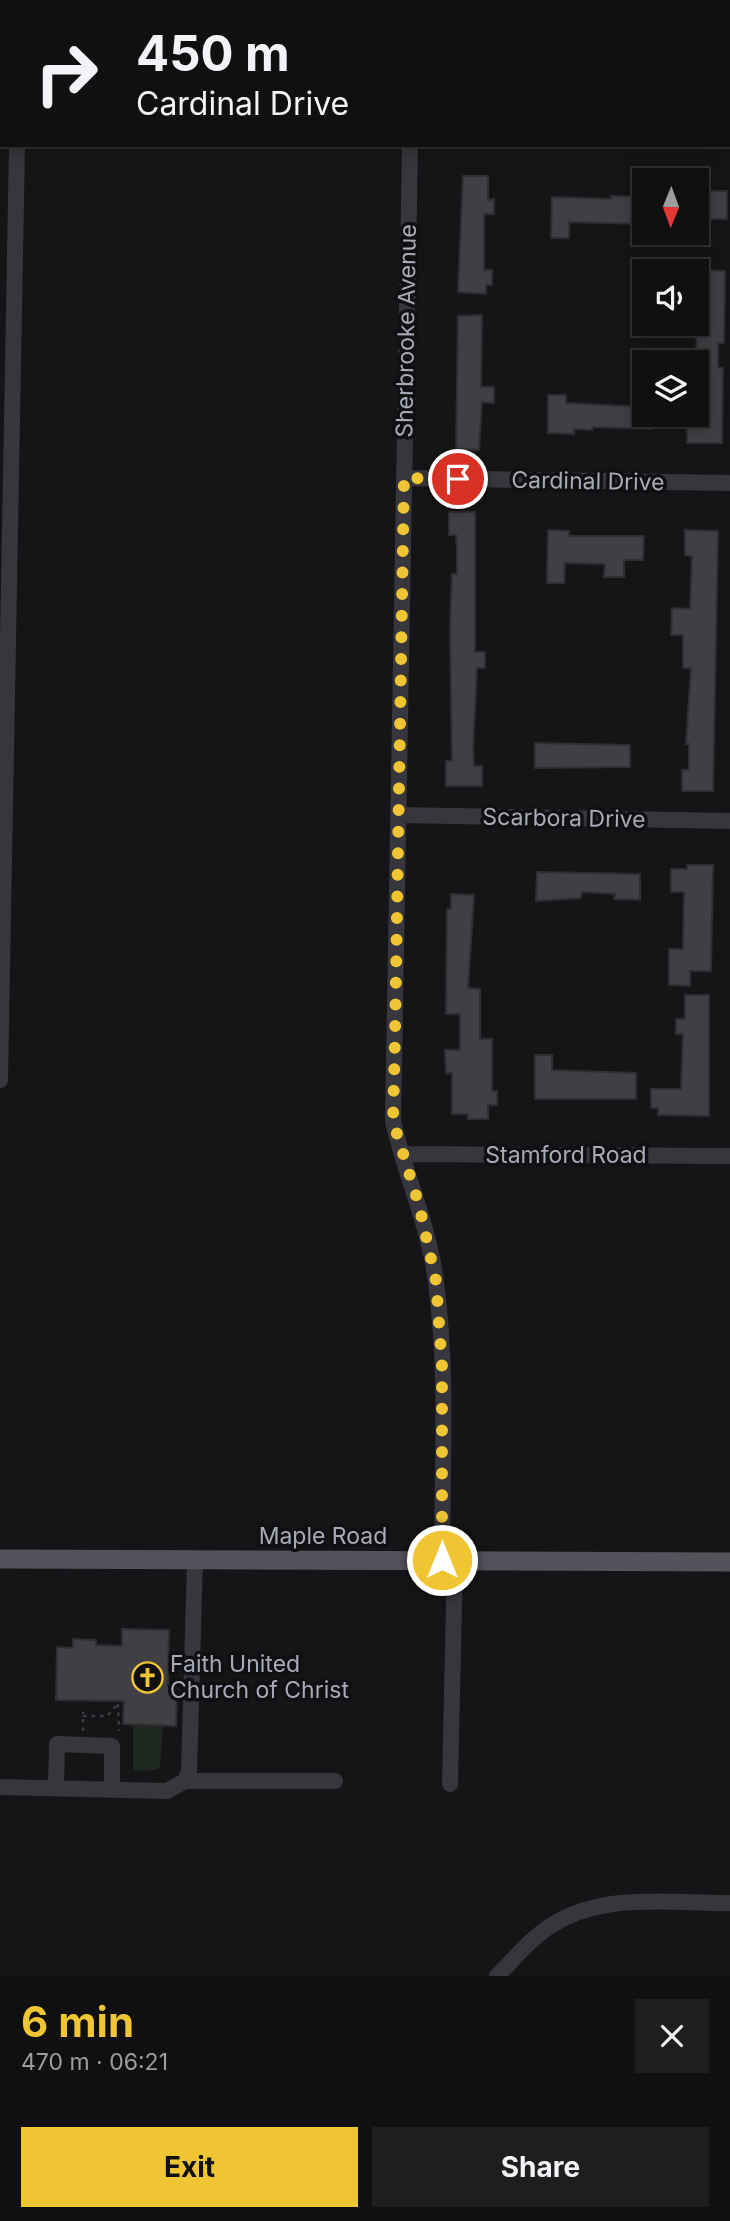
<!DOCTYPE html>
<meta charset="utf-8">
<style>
:root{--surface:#101011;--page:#1e1e1f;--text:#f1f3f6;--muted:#9c9d9f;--line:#303031;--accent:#f0c534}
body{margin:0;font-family:Inter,sans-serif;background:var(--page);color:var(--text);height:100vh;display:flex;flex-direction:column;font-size:26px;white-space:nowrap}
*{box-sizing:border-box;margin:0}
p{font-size:23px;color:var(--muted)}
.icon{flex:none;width:38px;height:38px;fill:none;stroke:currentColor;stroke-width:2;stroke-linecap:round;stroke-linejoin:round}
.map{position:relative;height:1976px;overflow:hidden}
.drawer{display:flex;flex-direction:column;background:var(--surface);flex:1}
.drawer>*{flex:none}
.guide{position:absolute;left:0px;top:0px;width:732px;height:147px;box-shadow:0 4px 18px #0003,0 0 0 2px var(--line);background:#101011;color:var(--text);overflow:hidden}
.needle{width:46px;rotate:181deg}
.controls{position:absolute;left:632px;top:168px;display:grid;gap:14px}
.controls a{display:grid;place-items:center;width:77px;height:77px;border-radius:0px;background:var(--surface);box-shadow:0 4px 18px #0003,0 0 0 2px var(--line);font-size:35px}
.pin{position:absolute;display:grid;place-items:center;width:60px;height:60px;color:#fff;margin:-30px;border:4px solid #fff;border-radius:50%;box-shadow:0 2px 7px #0007}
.me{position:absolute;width:77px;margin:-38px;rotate:0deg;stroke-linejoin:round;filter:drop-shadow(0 0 5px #0008)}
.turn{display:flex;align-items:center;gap:24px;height:147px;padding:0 21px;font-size:32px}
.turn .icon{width:91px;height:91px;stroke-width:2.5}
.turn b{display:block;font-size:49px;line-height:60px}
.round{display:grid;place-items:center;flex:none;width:74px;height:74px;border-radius:0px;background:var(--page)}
.overview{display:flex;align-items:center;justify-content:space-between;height:119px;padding:0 21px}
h1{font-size:42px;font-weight:700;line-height:52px;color:var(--accent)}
.button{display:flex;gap:14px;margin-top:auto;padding:14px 21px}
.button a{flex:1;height:80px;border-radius:0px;background:var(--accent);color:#111;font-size:28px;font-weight:700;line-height:80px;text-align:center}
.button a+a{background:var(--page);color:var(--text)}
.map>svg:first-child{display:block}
</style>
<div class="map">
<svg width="730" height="1976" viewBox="0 0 730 1976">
<rect width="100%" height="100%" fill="#151517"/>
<path fill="#1f2721" d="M546,0H730V125V2Z
M133,1724L163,1725L160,1767L156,1770L133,1771Z"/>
<path fill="#3f3f44" stroke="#2f2f33" stroke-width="2" d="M463,176H488V200L494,199V214H484V270H492V285H486V294L458,292Z
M696,191H727V219H696Z
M611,196L644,197V224L569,222V238H551L552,197L611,199Z
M697,270L725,271L724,343H718V367L723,368L722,443H687V418L696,419Z
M482,315L481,387H494V403L482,402L479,450L456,449L458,316Z
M548,395H566V403L644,407V415H652V429L592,427V430L574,429V434L548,433Z
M449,512H475V652H485V668H477L473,748L474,766H482V786H446V761H452L450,629L452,574H457V550L456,535H449Z
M548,530L569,531V536H644L643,560H624V577H604L605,564L565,563L564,583H547Z
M685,530L718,531L713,791H682V770H689V744H686L691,668H683V635H671L672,608L690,609L692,556L685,555Z
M535,743L630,745V767L535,768Z
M687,865H713L711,971H690V986L669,985V949H683L684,892H671V869H687Z
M537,872L640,874V900L614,899L615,894L582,892L581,898L536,901Z
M451,894L474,895L468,988L480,989V1039H492V1091H497V1105H488V1119H468V1114H452V1073H446L445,1050H460V1014H446L447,909H451Z
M685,995H709V1116L658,1115V1108H651V1089H681L683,1034H676V1019H685Z
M535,1055H552V1070L636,1073V1099H535Z
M122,1629L169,1630L168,1686H177L176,1726L123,1724L124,1701L56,1700L57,1647L73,1648V1639L96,1640V1645L122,1646Z"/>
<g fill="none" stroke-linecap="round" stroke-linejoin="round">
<path stroke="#3c3d43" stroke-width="2.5" stroke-dasharray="3.5 5" stroke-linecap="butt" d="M118,1704L119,1731
M83,1716H107L120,1702
M83,1731V1712"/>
<path stroke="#36363c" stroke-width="16" d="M19,2V0
M411,2V0
M410,145L393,1121C405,1175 429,1226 436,1282C448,1373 442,1468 442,1561
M404,478L730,483
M398,815L730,821
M0,1080L17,145
M402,1154L730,1156
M185,1781H335
M450,1784L455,1560
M0,1787L167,1791L185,1781L189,1771L195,1560
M56,1788L57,1744L112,1746V1789
M497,1976C514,1959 531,1938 552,1925C603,1892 672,1903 730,1903"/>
<path stroke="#52535b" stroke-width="19" d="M0,1559L730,1562"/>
</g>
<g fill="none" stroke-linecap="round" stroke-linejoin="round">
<path stroke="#f0c534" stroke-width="12" stroke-dasharray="0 21.6" d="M442,1560V1366L436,1281L419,1205L393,1121L395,1037L404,478L458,479"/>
</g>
<defs>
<symbol id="church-ring" viewBox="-11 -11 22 22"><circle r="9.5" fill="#101012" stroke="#f0c534" stroke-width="1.5"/><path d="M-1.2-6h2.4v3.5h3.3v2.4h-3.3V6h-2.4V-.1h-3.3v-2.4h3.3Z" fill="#f0c534"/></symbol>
</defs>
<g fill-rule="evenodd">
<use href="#church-ring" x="130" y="1660" width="35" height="35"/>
</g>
<g text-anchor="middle" stroke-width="7" stroke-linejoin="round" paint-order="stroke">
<g font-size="23" fill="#a7aab7" stroke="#101012">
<text transform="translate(406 331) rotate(-89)" y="8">Sherbrooke Avenue</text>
<text transform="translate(588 481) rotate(1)" y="8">Cardinal Drive</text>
<text transform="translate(564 818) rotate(1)" y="8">Scarbora Drive</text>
<text x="566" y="1163">Stamford Road</text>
<text x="323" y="1544">Maple Road</text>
</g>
<g font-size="23" fill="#a7aab7" stroke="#101012" text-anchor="start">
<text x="170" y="1672">Faith United<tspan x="170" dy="26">Church of Christ</tspan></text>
</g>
</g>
</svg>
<div class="controls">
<a><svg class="needle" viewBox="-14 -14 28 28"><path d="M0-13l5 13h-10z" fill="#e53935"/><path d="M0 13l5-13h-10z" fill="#9c9d9f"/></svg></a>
<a><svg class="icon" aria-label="sound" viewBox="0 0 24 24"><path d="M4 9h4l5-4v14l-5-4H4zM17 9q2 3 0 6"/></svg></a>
<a><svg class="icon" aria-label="layers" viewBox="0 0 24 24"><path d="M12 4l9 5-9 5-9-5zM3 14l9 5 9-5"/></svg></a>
</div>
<div class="pin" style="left:458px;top:479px;background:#d93025"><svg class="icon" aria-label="arrive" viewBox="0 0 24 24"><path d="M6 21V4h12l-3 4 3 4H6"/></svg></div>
<svg class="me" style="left:442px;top:1560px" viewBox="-20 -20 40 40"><circle r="17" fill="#f0c534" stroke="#fff" stroke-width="3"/><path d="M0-11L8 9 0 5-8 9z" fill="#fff"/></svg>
<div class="guide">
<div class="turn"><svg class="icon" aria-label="right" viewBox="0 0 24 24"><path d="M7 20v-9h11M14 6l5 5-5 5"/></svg><div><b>450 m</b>Cardinal Drive</div></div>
</div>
</div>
<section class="drawer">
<div class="overview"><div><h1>6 min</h1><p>470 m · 06:21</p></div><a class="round"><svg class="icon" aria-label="close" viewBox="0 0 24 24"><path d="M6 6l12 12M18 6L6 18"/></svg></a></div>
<div class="button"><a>Exit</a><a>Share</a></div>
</section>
